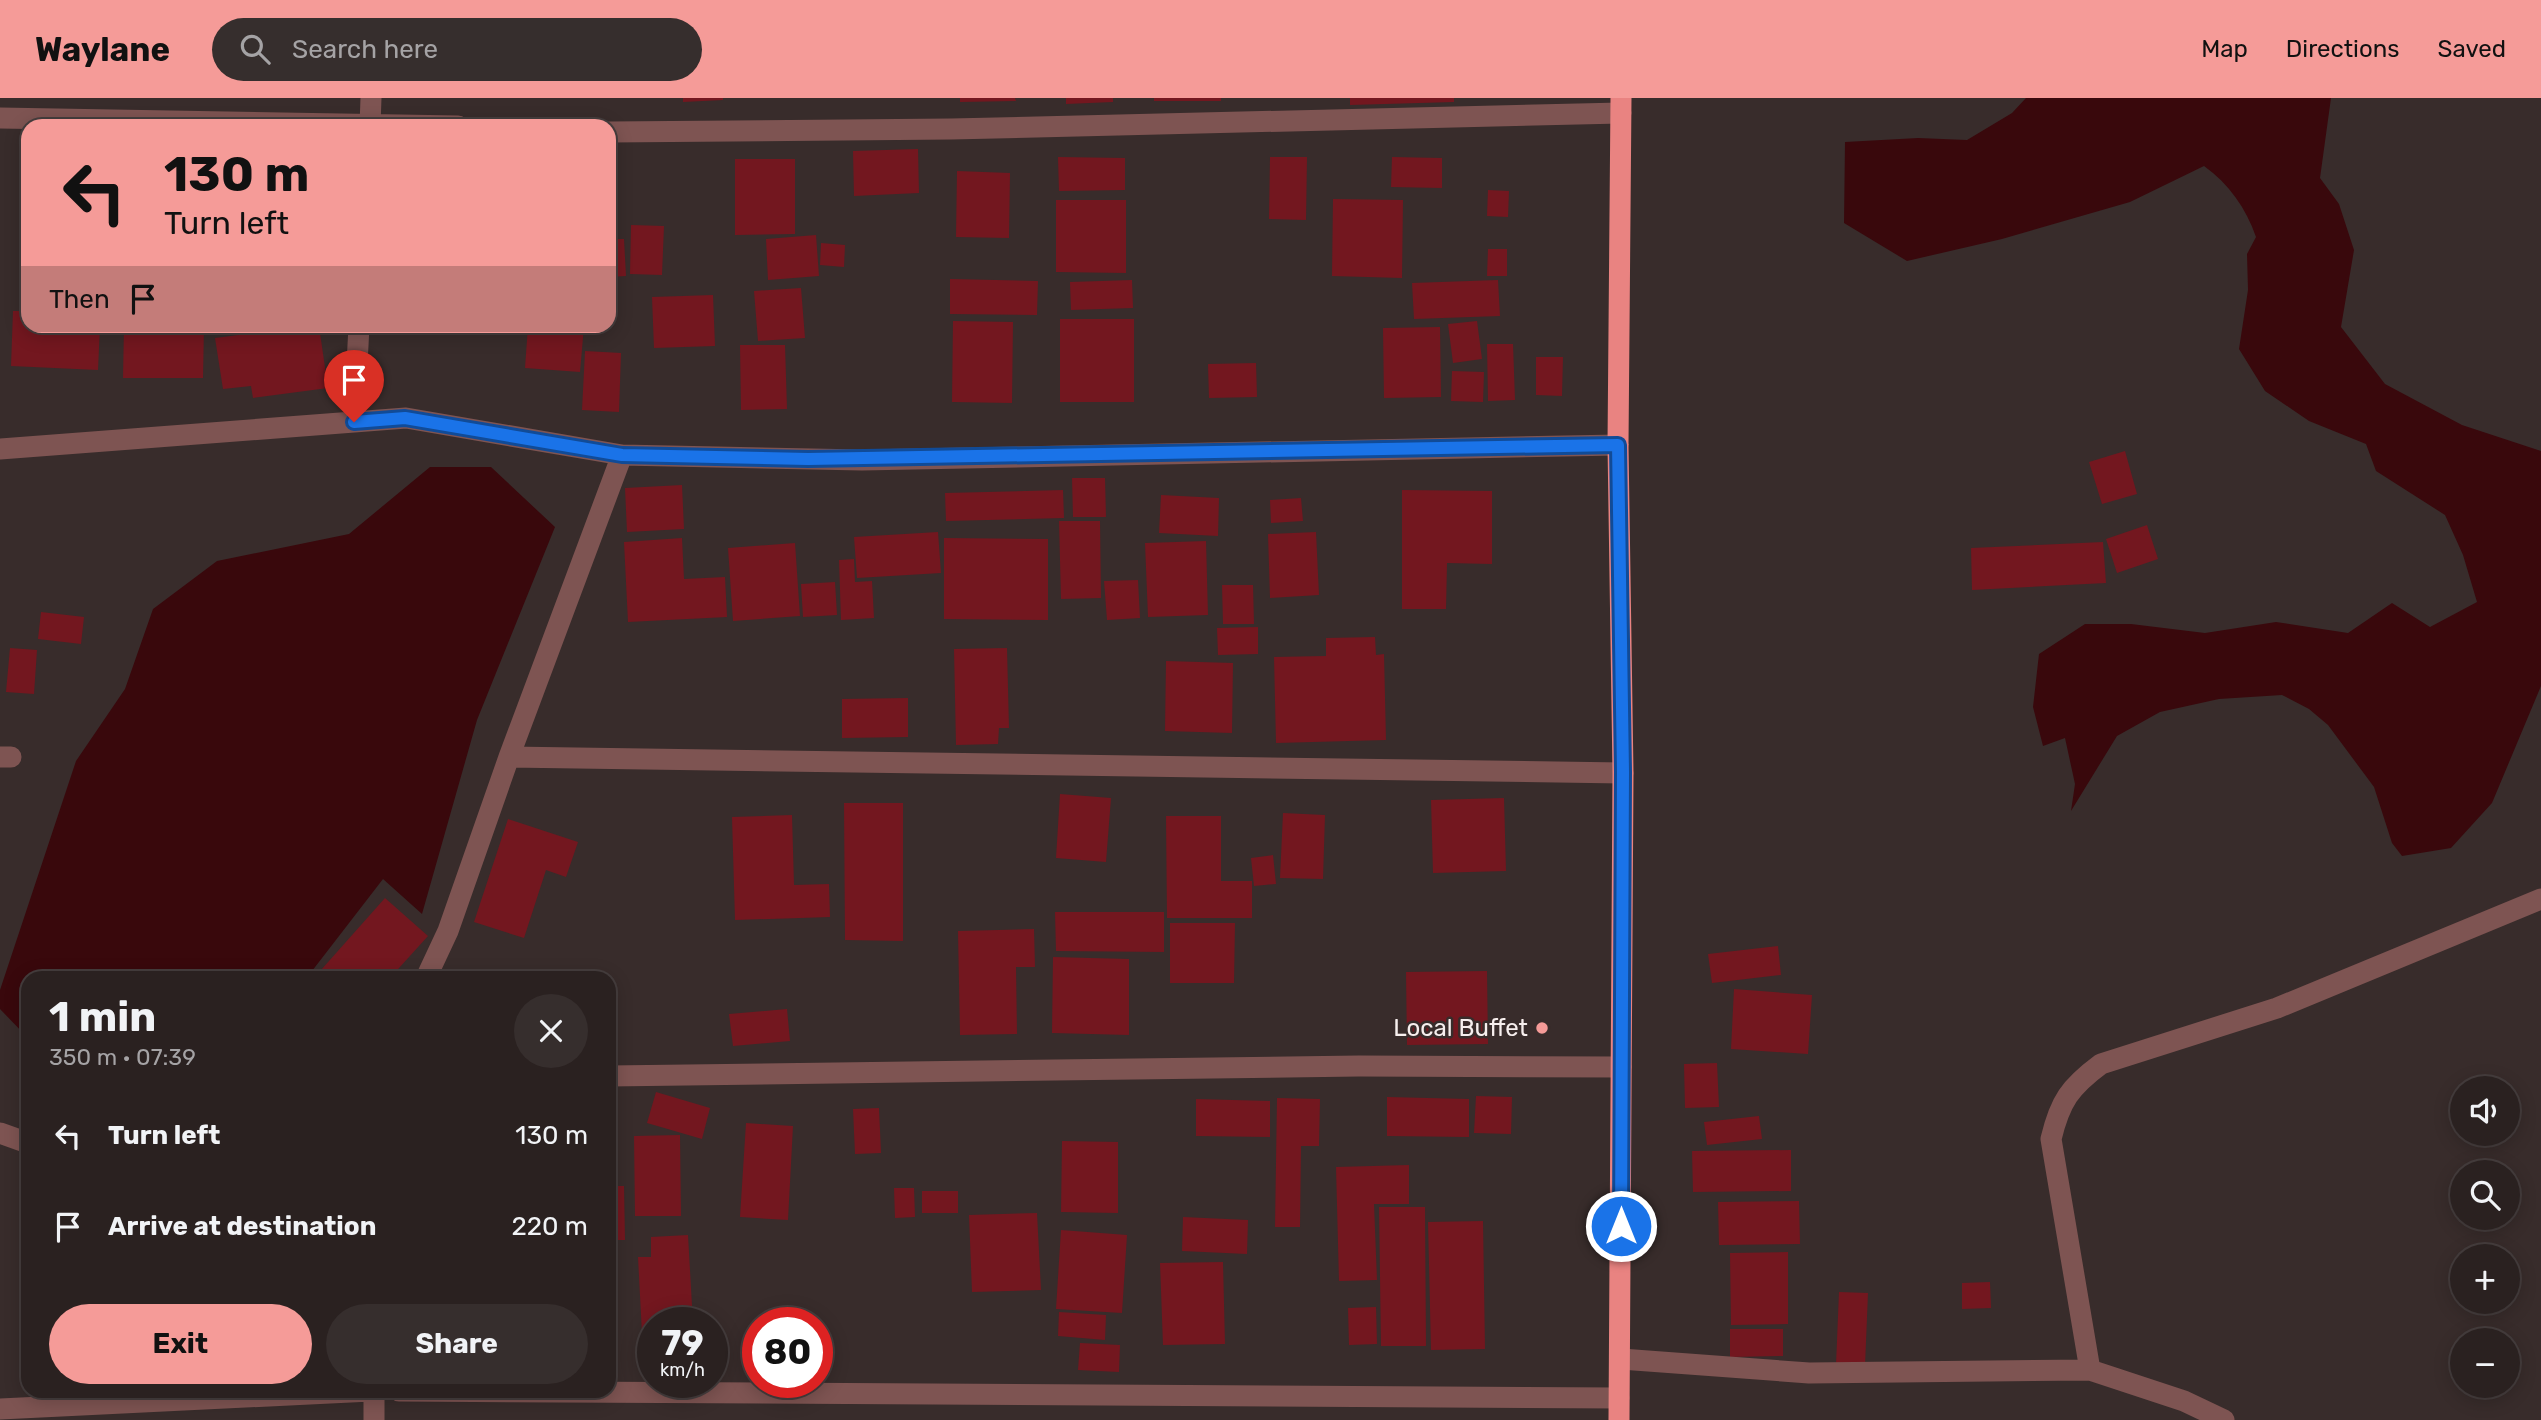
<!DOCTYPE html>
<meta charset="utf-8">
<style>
:root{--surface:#2a2120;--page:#362e2d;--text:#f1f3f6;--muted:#a5a3a5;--line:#463e3e;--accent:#f59b98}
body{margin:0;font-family:Rubik,sans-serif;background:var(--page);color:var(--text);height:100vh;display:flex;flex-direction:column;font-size:26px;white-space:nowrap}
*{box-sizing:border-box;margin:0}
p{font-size:23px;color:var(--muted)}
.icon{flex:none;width:38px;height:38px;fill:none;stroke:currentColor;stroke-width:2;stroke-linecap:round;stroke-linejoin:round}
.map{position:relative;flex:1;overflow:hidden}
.panel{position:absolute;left:21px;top:873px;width:595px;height:427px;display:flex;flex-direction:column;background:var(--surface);border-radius:21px;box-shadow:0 4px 18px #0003,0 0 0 2px var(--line)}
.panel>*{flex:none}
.banner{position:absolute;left:21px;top:21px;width:595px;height:214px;border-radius:21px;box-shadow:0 4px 18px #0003,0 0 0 2px var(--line);background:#f59b98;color:#111;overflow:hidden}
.tools{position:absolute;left:2450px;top:978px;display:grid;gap:14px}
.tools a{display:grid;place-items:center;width:70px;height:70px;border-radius:50%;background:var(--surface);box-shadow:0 4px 18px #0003,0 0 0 2px var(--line);font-size:35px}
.speed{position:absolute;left:637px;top:1209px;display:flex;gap:14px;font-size:35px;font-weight:700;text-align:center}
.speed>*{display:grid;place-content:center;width:91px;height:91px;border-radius:50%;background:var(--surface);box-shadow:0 4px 18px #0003,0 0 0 2px var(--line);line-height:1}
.speed small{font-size:18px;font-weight:400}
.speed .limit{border:10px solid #d22;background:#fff;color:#111}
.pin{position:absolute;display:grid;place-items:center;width:60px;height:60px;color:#fff;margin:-72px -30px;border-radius:50% 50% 50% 0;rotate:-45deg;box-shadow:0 0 7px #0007}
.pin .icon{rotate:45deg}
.me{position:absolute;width:77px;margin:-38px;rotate:0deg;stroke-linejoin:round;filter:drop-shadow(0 0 5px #0008)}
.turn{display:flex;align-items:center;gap:24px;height:147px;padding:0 28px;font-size:32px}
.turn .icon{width:91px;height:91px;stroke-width:2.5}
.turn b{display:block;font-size:49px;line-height:60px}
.then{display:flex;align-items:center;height:66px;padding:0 28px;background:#0003;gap:14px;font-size:26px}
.round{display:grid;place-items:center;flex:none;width:74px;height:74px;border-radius:37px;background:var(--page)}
.overview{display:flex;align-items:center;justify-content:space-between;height:119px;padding:0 28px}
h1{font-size:42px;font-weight:700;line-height:52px}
.action{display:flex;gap:14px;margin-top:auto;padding:14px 28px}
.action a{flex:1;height:80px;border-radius:42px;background:var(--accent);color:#111;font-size:28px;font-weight:700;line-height:80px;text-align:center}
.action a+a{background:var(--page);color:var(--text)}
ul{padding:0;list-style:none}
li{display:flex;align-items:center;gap:21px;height:91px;padding:0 28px}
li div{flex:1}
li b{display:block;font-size:26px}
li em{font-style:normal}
header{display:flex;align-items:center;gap:42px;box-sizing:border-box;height:98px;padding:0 35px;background:var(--accent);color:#111}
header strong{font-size:33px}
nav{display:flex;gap:38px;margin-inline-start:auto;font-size:24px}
.search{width:490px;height:63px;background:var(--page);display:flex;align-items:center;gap:18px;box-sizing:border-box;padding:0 24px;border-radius:38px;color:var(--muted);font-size:26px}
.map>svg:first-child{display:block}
</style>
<header>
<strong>Waylane</strong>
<div class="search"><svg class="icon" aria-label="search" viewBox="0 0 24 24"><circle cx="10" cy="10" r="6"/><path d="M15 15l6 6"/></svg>Search here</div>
<nav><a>Map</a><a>Directions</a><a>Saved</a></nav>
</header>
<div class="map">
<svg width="2541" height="1322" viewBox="0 0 2541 1322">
<rect width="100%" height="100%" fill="#382c2b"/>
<path fill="#39080c" d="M2026,0H2331L2320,80L2339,106L2354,152L2341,229L2385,286L2462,327L2541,353V588L2492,705L2451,750L2402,758L2392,745L2374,689L2328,627L2309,611L2282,597L2219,601L2160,614L2117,638L2071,713L2075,686L2065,640L2043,648L2033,609L2039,556L2085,526H2131L2205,535L2276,524L2348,535L2392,505L2430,529L2477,504L2463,457L2445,417L2376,373L2366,346L2309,323L2265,293L2239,251L2248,192L2247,156L2256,139C2246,110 2229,86 2204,68L2130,104L2002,141L1907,163L1844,125L1845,44L1918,40L1967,42L2012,15Z
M430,369H491L555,429L477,622L422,816L383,781L312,873L318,880H28V940L0,911V892L76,663L125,591L153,511L217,463L349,436Z"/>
<path fill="#73171f" d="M683,0H723V2L683,4Z
M960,0H1015L1016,3L960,4Z
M1066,0H1113V4L1066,6Z
M1154,0H1221V3H1154Z
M1350,0H1454V4L1350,7Z
M918,51L919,95L854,98L853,53Z
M1058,59L1125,60V92L1059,93Z
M1270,59H1307L1306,122L1269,121Z
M1392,59L1442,60V90L1391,89Z
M735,61H795V136L735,137Z
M957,73L1010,75L1009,140L956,139Z
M1488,92L1509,93L1508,119L1487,118Z
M1333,101L1403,102L1402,180L1332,178Z
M1056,102H1126V175L1056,174Z
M631,127L664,128L662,177L630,176Z
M816,137L819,178L768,182L766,141Z
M609,141H624L626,178L609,179Z
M821,145L845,147L844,169L820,167Z
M1488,151H1507V178H1487Z
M950,181L1038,183L1037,217L950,216Z
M1132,182L1133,210L1071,212L1070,184Z
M1498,182L1500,218L1414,221L1412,185Z
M801,190L805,240L758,243L754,193Z
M713,197L715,248L654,250L652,199Z
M13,213H28V228H100L98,272L11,268Z
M1060,221H1134V304H1060Z
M953,223L1013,224L1012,305L952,304Z
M1477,223L1482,261L1453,265L1448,226Z
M124,228H204L203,280H123Z
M308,228H319L328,290L253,300L251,288L223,291L215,240Z
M528,228H584L580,274L525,270Z
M1440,229L1441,299L1384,300L1383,230Z
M1487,246H1513L1515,302L1488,303Z
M740,247H785L787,311L741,312Z
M585,253L621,255L619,314L582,312Z
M1536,259H1563L1562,298L1536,297Z
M1256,265L1257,299L1209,300L1208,266Z
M1452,273L1484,274L1483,304L1451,303Z
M2125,353L2137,396L2102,406L2089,364Z
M1072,380H1105L1106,419H1073Z
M682,387L684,431L627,434L625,390Z
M1063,392L1064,420L946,423L945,395Z
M1402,392L1492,393V466L1447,465L1446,511H1402Z
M1161,397L1219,400L1218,438L1159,435Z
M1301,400L1303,423L1271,425L1270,402Z
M1059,423H1100L1101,500L1061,501Z
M2147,427L2158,461L2117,475L2106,441Z
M938,434L941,475L857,480L854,439Z
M1316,434L1319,497L1270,500L1268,436Z
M682,440L684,481L725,479L727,519L628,524L624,444Z
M944,440L1048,441V522L944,521Z
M1206,443L1208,517L1148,519L1145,445Z
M2103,444L2106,485L1972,492L1971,450Z
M795,445L800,518L733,523L728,450Z
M854,461L855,484L872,483L874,520L841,522L839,462Z
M1138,482L1140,520L1107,522L1104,483Z
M835,484L837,517L803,519L801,486Z
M1222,487H1253L1254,526H1223Z
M41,514L84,519L81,546L38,541Z
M1258,529V556L1218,557L1217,530Z
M1375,539L1376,557L1384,556L1386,642L1276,645L1274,559L1326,558V540Z
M10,550L37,552L34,596L6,594Z
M1007,550L1009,630H999L998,646L956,647L954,551Z
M1166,563L1233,565L1232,635L1165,633Z
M908,600V639L842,640V601Z
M1060,696L1111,700L1106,764L1056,760Z
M1504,700L1506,773L1433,775L1431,702Z
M844,705H903V843L845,842Z
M1283,715L1325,717L1323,781L1280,780Z
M792,717L794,787L829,786L830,819L735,822L732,719Z
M1166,718H1221V783H1252V820H1167Z
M508,721L578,744L566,779L546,772L524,840L474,824Z
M1273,757L1276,786L1254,788L1251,760Z
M385,800L428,838L390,880H330L321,872Z
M1055,814H1164V854L1056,853Z
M1170,825H1235L1234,885H1170Z
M1034,831L1035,869H1016L1017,936L960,937L958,833Z
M1778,848L1781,877L1712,885L1708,856Z
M1053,859L1129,861V937L1052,935Z
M1487,873L1488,946L1407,947L1406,874Z
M1734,891L1812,897L1808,956L1731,951Z
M787,911L790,943L733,948L729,916Z
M1717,965L1719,1009L1685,1010L1684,966Z
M656,994L710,1010L702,1041L647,1025Z
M1476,998L1512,999L1511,1036L1474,1035Z
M1387,999L1469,1001V1039L1387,1038Z
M1277,1000L1320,1001L1319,1048H1301L1300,1129H1275Z
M1196,1001L1270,1003V1039L1196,1038Z
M879,1010L881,1055L855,1056L853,1011Z
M1759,1018L1762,1041L1707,1047L1704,1024Z
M746,1025L793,1028L788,1122L740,1119Z
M680,1037L681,1118H635L634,1038Z
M1062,1043L1118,1044V1115L1061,1114Z
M1791,1052V1093L1693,1094L1692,1053Z
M1409,1067V1106H1374L1377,1182L1339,1183L1336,1069Z
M609,1088H624L625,1142H609Z
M894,1090H914L915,1119L895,1120Z
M922,1093H958V1115H922Z
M1799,1103L1800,1146L1719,1147L1718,1104Z
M1379,1109H1425L1426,1248H1381Z
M1037,1115L1041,1192L972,1194L969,1117Z
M1183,1119L1248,1122L1247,1156L1182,1153Z
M1483,1123L1485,1251L1431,1252L1428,1124Z
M1061,1132L1127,1137L1122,1215L1056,1211Z
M688,1137L693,1225H653V1236H642L638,1159H651V1139Z
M1788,1154V1226L1731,1227L1730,1155Z
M1223,1164L1225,1246L1163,1247L1160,1165Z
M1990,1184L1991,1210L1962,1211V1185Z
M1839,1194L1868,1195L1865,1268L1836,1267Z
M1376,1209L1377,1246L1349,1247L1348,1210Z
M1059,1214L1106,1217L1105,1242L1058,1238Z
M1730,1231H1783V1258L1730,1259Z
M1080,1245L1120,1247L1119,1274L1078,1272Z"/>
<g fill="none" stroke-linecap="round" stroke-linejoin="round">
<path stroke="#7e5452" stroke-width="21" d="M0,20L458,28
M370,28L371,0
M609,34L951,31L1621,15
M354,324L359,228
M0,351L406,320L622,357L862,362L1618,347
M0,659H11
M509,659L1623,675
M426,880L448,833L509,659L622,357
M609,978L1359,968L1621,969
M0,1035L28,1045
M1621,1261L1809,1275L2090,1272L2184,1303L2224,1322
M2090,1272L2051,1041C2060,1003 2070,989 2101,966L2277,910L2541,801
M374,1293V1322
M399,1293L1619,1300
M0,1311L371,1293"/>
<path stroke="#e98381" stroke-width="21" d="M1619,1322L1623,675L1618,347L1621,0"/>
</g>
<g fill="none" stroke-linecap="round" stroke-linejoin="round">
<defs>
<path id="route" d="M354,324L405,320L622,357L808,361L1618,347L1623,674L1621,1128"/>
</defs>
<use href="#route" stroke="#114b97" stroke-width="18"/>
<use href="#route" stroke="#1a73e8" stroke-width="12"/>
</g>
<circle fill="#f59b98" stroke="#382c2b" stroke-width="2.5" cx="1542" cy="930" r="7"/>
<g text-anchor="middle" stroke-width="5" stroke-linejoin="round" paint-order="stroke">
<g font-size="24" fill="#f7efee" stroke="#382c2b" text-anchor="end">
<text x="1528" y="938">Local Buffet</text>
</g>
</g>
</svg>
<div class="tools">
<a><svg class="icon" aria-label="sound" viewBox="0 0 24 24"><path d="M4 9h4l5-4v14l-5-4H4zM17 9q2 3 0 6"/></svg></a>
<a><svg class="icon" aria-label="search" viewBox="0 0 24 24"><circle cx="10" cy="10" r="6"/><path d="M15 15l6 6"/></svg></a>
<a>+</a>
<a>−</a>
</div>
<div class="speed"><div>79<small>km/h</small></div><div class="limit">80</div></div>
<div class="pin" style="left:354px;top:324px;background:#d93025"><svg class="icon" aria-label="arrive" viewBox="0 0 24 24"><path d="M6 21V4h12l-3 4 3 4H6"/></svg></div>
<svg class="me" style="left:1621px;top:1128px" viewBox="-20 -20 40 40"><circle r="17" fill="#1a73e8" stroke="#fff" stroke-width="3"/><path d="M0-11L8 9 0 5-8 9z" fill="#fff"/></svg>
<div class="banner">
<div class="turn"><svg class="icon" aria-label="left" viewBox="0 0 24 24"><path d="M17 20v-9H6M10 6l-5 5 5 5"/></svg><div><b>130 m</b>Turn left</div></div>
<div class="then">Then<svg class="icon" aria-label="arrive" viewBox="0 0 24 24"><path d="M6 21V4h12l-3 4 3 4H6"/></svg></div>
</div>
<section class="panel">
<div class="overview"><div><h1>1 min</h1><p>350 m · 07:39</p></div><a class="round"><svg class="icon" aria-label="close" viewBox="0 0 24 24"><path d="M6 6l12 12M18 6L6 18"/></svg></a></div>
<ul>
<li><svg class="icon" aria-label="left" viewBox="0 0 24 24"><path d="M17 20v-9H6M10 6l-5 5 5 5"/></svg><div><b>Turn left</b></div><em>130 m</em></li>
<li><svg class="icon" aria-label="arrive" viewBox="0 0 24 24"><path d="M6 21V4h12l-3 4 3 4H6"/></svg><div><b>Arrive at destination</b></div><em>220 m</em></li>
</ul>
<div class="action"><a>Exit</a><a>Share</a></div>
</section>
</div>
